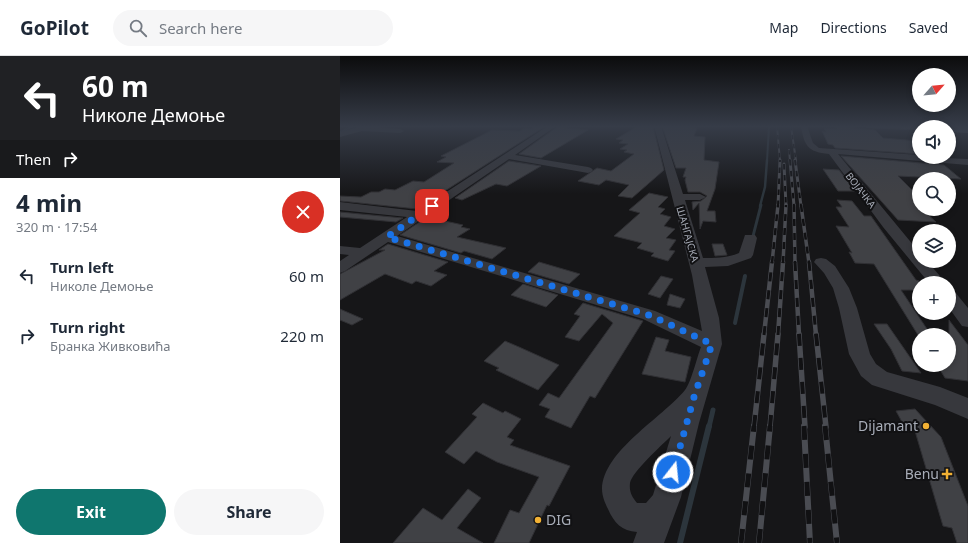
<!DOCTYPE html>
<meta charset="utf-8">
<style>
:root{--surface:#fff;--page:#f6f6f7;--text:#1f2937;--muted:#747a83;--line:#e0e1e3;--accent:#0f766e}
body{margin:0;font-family:"Noto Sans",sans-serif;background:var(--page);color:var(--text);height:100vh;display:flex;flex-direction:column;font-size:15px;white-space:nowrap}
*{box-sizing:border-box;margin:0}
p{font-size:13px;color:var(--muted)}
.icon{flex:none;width:22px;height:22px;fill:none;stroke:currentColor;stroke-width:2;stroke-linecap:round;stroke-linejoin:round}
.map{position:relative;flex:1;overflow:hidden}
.side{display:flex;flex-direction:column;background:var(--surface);width:340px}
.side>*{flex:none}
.guide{background:#202124;color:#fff;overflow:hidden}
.needle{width:26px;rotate:63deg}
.controls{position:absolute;left:572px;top:12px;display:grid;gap:8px}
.controls a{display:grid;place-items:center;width:44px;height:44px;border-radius:50%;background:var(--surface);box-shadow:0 2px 6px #0003;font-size:20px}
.pin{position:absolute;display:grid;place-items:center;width:34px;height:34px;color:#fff;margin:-17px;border-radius:8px;box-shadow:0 2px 6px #0006}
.me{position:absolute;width:44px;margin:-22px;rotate:16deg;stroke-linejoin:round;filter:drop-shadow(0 0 3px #0008)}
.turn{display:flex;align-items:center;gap:14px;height:84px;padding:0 16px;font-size:18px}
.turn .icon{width:52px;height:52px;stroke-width:2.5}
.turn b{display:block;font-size:28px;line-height:34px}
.then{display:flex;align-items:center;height:38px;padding:0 16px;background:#0003;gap:8px;font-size:15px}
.round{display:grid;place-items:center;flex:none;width:42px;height:42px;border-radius:21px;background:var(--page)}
.overview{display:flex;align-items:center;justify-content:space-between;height:68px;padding:0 16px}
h1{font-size:24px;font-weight:700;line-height:30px}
.button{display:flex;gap:8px;margin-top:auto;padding:8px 16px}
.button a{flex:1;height:46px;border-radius:24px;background:var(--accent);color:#fff;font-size:16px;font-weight:700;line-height:46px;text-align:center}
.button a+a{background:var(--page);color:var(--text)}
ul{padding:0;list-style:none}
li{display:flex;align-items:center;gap:12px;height:60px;padding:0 16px}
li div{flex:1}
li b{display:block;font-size:15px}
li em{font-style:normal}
header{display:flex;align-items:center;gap:24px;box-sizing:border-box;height:56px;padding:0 20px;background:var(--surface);border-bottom:1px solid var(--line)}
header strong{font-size:19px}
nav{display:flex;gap:22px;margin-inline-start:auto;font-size:14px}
.search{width:280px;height:36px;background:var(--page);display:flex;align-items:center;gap:10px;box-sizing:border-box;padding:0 14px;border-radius:22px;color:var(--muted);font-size:15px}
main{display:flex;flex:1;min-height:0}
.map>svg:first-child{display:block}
</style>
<header>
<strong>GoPilot</strong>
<div class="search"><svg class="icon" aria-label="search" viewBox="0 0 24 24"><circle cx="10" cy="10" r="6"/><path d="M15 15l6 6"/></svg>Search here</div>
<nav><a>Map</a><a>Directions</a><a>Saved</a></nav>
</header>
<main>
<section class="side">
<div class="guide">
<div class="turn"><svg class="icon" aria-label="left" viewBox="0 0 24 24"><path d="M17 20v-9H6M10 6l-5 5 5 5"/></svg><div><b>60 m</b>Николе Демоње</div></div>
<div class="then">Then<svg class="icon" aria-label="right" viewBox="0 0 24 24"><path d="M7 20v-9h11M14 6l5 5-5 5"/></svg></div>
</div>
<div class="overview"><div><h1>4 min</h1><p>320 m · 17:54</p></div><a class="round" style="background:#d93025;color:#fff"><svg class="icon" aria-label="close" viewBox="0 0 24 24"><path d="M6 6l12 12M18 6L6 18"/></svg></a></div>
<ul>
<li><svg class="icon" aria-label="left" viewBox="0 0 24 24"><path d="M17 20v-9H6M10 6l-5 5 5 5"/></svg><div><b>Turn left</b><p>Николе Демоње</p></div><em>60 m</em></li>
<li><svg class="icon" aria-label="right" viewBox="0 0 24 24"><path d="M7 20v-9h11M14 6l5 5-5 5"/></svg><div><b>Turn right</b><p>Бранка Живковића</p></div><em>220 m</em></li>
</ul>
<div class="button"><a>Exit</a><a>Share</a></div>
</section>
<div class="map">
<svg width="628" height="487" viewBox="0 0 628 487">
<rect width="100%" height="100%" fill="#161618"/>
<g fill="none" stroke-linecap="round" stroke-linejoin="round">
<path stroke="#2c353c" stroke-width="2" d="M0,76L14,70
M427,105L429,70"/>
<path stroke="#2c353c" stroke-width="2.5" d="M420,150L425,131L427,104"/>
<path stroke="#2c353c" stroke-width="3" d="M412,184L421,149"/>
<path stroke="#2c353c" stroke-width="4" d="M395,267L405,220"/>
<path stroke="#2c353c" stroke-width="5" d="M369,371L373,354"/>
<path stroke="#2c353c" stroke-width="6" d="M340,487L369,370"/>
</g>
<path fill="#404145" stroke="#303034" d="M195,70L204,71L77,153L0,145V140L21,141L31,136H39L45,133L55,134L73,125L84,126L114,107L97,106L106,101L101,100L152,74L180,75L185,72L191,73Z
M298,70H313L324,114L292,142L278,140L289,129L266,124L259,129L238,125L257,112L271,115L294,98L284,96L287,94L280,93L288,88L279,87L283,84L276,83Z
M322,70L357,72L354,80L365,81L364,104L379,106L375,133L367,155H375L376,166L363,165L360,173L359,147L353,154L352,146L361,145L367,140L360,136H348L345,124L346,121H343L346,112H336Z
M495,70L535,74L543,82L579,85V98L495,92L493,89L488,88L482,75L486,76L484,72L497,73Z
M217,71L248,74L201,102L179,98Z
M501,100L604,109L621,123L558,120L579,141V153H582L596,166L558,164Z
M169,105L201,110L167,130L156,128L122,144L115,142Z
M483,113L499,114L515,135H498Z
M309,137L328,141L318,151L325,153L320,158L331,161L324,170L335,173L326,182L336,184L329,194L335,195L328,205L311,200L314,197L297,192L302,187L274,180L300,157L289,154Z
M497,144L512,145L524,160H531L576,224L579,225V234H561L591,279H578L534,208L515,207L509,196L512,197L496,170L509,171L496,151H502Z
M0,156L63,162L56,166L0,161Z
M87,161L123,169L121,171L130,173L117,181L166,192L152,203L124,195L121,197L60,179Z
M48,188L108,206L94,215L107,219L91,230L76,225L72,228L45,218L0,244V218L45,194H39Z
M372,188H383L387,199L375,200Z
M199,206L240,218L229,228L188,216Z
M321,220L333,223L320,242L308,238Z
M183,228L218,239L206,251L171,239Z
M330,238L345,243L340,252L327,249Z
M243,247L303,265L255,342L250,340L231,372L205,361L210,353L199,349L208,337L219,342L273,267L262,258L239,285L225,281L240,260L234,258Z
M0,253L23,263L12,269L0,264Z
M609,264L628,289V325L605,322L597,309H609Z
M534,268H547L581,317L562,315L551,293Z
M316,281L329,284L325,295L351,301L345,326L302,318Z
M165,285L179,291L219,309L198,334L156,314L159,312L144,305Z
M143,347L163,357L165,355L181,363L167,381L174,384L170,389L230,410L209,450L207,449L189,487H154L170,454L179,457L199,421L157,406L136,395L124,408L105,396L137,361L132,358Z
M575,353L601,381L628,450V487H617L612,472L603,470L575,375H567L556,355Z
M128,433L141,442L117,472L143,487H53L83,452L102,464Z"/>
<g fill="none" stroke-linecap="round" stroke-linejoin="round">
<path fill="#37383d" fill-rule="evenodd" d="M22,70L60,73L64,75L60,77L22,75L0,81V76Z
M208,70H216L175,99L248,111L251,112L253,114L251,116L248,117L169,103L57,180L315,255L362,275L352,219L314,70H321L343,138H360L366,141L360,144H345L363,202C375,202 388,202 399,197L405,179H415L417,182L413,199L411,202L388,210L365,211L379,262L382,288L359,367L341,441L324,487H293L297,476C282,475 274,467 268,453C265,447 262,440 262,433C263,395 322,362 345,334C351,327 357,301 361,291L303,263L48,186L5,215L0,217V205L9,199L0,198V190L20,192L67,161L0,154V146L77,155ZM331,380L313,439L306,447H297C292,441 289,436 290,427C292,416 322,389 331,380Z
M461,70H467L473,87L479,92L579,99V101L628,103V109L498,98L579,196V205H587L606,227H589L543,171L489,98C468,96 464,90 461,70Z
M523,70H563L570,72L566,74L527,72Z
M481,202L486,203L495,210L509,232L517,252L530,298L536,308L547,316L600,331L628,342V363L595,349L532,329L521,320L509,298L499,252L493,232L484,217L474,206L476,203Z
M609,235L615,236L628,252V271L622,270L609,252Z"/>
<path fill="#53555c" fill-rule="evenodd" d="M557,70H587L588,71H579V74L562,73Z
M609,70L628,71V77L609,76V71H606Z"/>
<defs>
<path id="rail-far5" d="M437,70L440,105
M451,70L456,105
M449,94L450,105"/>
<path id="rail-far4" d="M450,104L454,150
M455,104L461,150
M444,108L446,150
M438,150L440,104"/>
<path id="rail-far3" d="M454,149L455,207
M461,149L469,207
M432,207L438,149
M443,207L446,149"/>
<path id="rail-far2" d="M455,206L459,279
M469,206L476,279
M424,279L432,206
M438,279L443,206"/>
<path id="rail-far1" d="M459,278L465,371
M476,278L486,371
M414,371L424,278
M430,371L438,278"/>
<path id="rail" d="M464,370L470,487
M485,370L497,487
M401,487L414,370
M419,487L430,370"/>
</defs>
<use href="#rail-far5" stroke="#4a4c52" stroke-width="2"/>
<use href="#rail-far4" stroke="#4a4c52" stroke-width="3"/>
<use href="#rail-far3" stroke="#4a4c52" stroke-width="3.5"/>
<use href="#rail-far2" stroke="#4a4c52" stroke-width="4.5"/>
<use href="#rail-far1" stroke="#4a4c52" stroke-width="5.5"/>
<use href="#rail" stroke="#4a4c52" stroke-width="6"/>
<use href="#rail-far5" stroke="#111113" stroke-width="1.5" stroke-dasharray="4.5" stroke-linecap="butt"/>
<use href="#rail-far4" stroke="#111113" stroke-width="2" stroke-dasharray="5.5" stroke-linecap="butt"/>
<use href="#rail-far3" stroke="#111113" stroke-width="2.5" stroke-dasharray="7" stroke-linecap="butt"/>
<use href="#rail-far2" stroke="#111113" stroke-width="3" stroke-dasharray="9" stroke-linecap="butt"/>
<use href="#rail-far1" stroke="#111113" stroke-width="4" stroke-dasharray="12" stroke-linecap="butt"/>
<use href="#rail" stroke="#111113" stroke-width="5" stroke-dasharray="14" stroke-linecap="butt"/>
</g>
<linearGradient id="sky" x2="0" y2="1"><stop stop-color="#0c0c0d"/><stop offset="0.51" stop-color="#363c48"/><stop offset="1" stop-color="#363c48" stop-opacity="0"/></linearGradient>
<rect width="628" height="138" fill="url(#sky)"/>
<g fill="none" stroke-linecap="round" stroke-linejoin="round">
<path stroke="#1a73e8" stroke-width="7" stroke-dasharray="0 12.6" d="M92,150L47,181L309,259L372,288L354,341L333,416"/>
</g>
<g fill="#f2b134" stroke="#111113" stroke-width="1.5">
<circle cx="586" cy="370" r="4"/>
<path d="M605 412h4v4h4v4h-4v4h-4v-4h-4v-4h4z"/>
<circle cx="198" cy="464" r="4"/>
</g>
<g text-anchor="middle" stroke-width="4" stroke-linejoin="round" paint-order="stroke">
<g font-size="10" fill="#a8adb8" stroke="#111113">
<text transform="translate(521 134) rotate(52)" y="4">ВОЈАЧКА</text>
<text transform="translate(348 178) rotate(74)" y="4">ШАНГАЈСКА</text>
</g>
<g font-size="14" fill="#a8adb8" stroke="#111113" text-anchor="end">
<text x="578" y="375">Dijamant</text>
<text x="599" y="423">Benu</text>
<text x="206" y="469" text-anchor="start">DIG</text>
</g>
</g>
</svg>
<div class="controls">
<a><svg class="needle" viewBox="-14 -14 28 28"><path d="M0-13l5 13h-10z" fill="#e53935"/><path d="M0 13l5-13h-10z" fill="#747a83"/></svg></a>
<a><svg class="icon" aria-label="sound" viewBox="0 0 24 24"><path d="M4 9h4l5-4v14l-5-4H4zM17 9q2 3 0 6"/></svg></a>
<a><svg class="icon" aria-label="search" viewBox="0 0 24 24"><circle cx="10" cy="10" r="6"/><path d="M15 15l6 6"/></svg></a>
<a><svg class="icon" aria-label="layers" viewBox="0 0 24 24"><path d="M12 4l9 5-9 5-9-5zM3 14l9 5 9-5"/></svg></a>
<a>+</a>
<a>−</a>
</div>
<div class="pin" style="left:92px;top:150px;background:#d93025"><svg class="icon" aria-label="arrive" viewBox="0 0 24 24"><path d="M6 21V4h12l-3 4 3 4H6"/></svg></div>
<svg class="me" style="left:333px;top:416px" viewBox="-20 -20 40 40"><circle r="17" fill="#1a73e8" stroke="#fff" stroke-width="3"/><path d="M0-11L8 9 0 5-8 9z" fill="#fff"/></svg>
</div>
</main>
